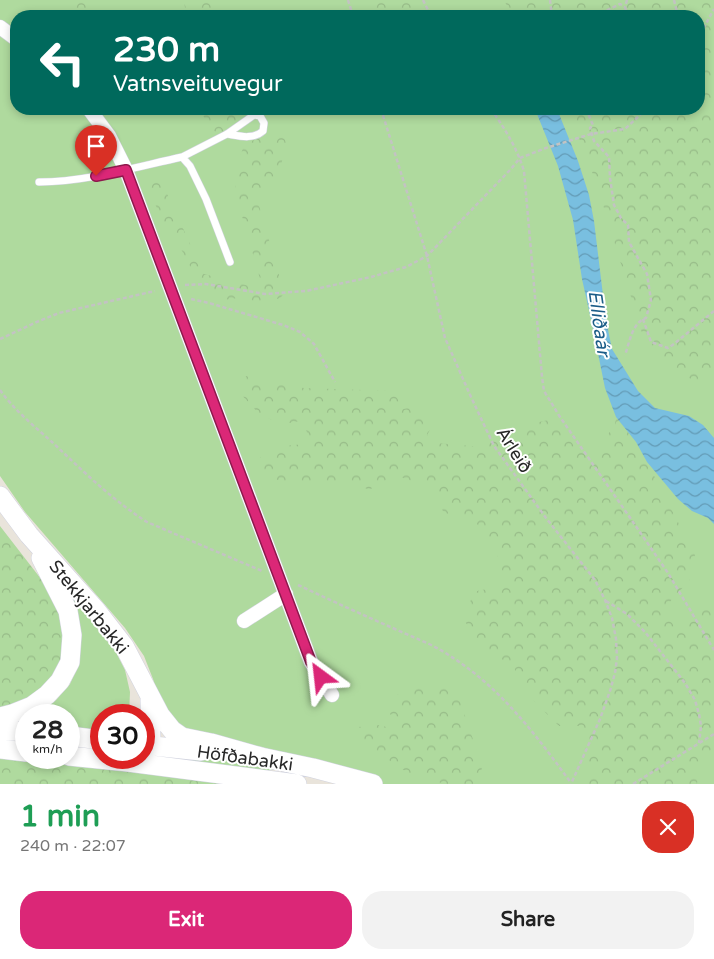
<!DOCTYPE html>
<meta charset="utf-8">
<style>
:root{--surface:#fff;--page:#f2f2f2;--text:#222;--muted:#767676;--accent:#db2777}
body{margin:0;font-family:"Varela Round",sans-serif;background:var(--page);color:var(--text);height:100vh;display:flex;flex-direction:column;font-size:19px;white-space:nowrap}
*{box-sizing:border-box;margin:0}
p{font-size:16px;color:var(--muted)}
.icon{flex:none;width:28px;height:28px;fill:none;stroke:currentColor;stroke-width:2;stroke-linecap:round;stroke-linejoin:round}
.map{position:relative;height:784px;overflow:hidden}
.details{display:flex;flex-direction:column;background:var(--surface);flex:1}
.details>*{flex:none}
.top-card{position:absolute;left:10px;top:10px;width:695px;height:105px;border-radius:20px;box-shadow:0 2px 8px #0003;background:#00695c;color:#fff;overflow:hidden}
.speed{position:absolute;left:15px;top:704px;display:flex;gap:10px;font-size:25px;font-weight:700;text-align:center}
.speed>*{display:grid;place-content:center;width:65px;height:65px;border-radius:50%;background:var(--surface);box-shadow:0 2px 8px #0003;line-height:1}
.speed small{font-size:12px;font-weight:400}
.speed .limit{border:8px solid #d22;background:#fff;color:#111}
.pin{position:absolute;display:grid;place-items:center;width:42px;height:42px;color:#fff;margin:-51px -21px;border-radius:50% 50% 50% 0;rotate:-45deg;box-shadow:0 0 5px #0007}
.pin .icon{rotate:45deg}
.me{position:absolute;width:55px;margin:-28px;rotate:330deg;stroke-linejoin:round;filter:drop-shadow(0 0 4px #0008)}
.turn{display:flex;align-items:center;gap:18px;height:105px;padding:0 20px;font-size:22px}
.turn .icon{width:65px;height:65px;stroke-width:2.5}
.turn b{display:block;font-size:35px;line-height:42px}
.round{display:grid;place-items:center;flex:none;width:52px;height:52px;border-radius:20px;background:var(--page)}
.overview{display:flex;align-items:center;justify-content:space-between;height:85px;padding:0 20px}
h1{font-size:30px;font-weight:700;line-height:38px;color:#1e9e55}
.primary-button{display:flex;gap:10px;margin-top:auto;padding:10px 20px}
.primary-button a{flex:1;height:58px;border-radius:20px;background:var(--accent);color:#fff;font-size:20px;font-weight:700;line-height:58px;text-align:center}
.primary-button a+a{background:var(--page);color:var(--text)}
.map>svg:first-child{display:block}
</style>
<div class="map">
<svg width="714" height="784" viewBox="0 0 714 784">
<defs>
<pattern id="forest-crowns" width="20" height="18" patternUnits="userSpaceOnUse" patternTransform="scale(1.25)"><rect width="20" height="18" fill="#afda9e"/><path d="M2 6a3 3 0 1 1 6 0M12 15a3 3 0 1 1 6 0" fill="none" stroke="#97bb88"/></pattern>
<pattern id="water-waves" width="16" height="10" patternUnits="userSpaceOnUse" patternTransform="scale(1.25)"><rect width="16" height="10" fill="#79bfe0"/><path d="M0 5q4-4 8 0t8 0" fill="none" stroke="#639bb6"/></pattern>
</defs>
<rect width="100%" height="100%" fill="#e9e4db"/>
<path fill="#afda9e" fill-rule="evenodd" d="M0,0H714V784H343L344,772L262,747L209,739L178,728L159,700L153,679L144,656L125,628L25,512L0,476ZM16,16H699V109H16Z
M65,588L116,652L125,670L130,692L129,715H101V734L69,730V715H29L41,710L56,700L70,684L78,665Z
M154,753C191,754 238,756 273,769L266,772L154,756Z"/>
<path fill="url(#forest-crowns)" d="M64,0H104L79,12L65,6Z
M184,0H215V16H186Z
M365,0H416L421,13L420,16H375Z
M504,0H714V383C708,382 701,381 695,380C676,375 657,357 645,343L597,185L568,109H699V16H512Z
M198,109H226L236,113L237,119C232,128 226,134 215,132Z
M277,133L284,134L286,143L279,175L256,195L284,292L283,295L280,298L265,303L238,298L223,300L209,295L192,278L190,266L172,232L165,228L161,219L149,188L151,183L157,182L163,185L204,274L257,288L261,282L242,216L233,175L245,143Z
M246,376L304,388L394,391L403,409L415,407L429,415L433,425L427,435L436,443L483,447L497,431L553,419L572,441L595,451L615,425L616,417L636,442L647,462L695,555L689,581L672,599L661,616L669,621L682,618L714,600V743L698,776L697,784H587L584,726H559L533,700L514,668L477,641L461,615L477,591L507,585L494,545L473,519L444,513L431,488L395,475L369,490L355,483L301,484L267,478L257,464L264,451L283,446L305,444L307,432L300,421L284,424L261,416L238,391Z
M0,526L48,588L62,611L67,638L63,661L44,690L0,712Z
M442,686L460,701L482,766L480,784H445L408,773L361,741L358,727L379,725L390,728L397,727L395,717L386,712L387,700L409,688Z
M0,756L77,763L243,784H0Z"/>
<path fill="url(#water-waves)" d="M535,109H557L578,161L589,195L594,221L606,320L612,349L638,391L655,408L689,416L703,425L714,438V524L708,518L692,511L678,499L647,462L636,442L616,417L605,388L592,324L582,279L573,220L558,166Z"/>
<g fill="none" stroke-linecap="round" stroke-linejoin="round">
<defs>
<path id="service" d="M182,157L227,134L254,115L260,116L264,123L263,131C253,140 239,136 227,134
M39,182C86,182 136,167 182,157L190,166L206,199L230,262"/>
<path id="minor" d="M0,27L16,39
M89,109L109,136L126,170L311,662L332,695
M244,621L286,594"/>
<path id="secondary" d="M0,496L29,535L96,610L124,646L160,715L172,730L182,737L211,743L261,757
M0,717L12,714L32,706L47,695L60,681L70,662L72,635L68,611L41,558
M0,730L26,732
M69,736L101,740
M144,745L201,751
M0,749L26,752
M144,752L150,746L151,738L150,700
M69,756L128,762L297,784
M251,756L261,757L313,768L373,784"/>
</defs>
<use href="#service" stroke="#d1d3df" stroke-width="8"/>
<use href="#minor" stroke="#d1d3df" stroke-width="15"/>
<use href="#secondary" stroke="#d1d3df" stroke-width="20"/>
<path stroke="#c3c3c3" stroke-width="2.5" stroke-dasharray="4 2.5" stroke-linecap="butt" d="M348,0L353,16
M423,0L431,16
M550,0L552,16
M627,0L625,7L628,16
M674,0L677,12L675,16
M595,16L620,4L625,7
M699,33L703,29L714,9
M381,109L427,256L445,338L471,397L494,446L546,518L595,580L605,600L612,618L616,639L617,658L615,673L610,691L600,719L571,784
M491,109C505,129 517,148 524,171L542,377L544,391L560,417L633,522L668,573L714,650
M586,109L593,125L590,128L594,141L609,157L610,178L614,205L621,218L628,225L629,242L647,274L651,300L646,318C632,323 630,341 625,355
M185,285L206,284L265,294L306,291L371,277L406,267L427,256L510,170L520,158L546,148L591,134L625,129L640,115L644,109
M191,299L209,303L283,325L300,332L314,344L335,382
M643,319L651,342L668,348L674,344L714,311
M0,339L39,321L59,313L155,291
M0,390C14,410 34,426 52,442C82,470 112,500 147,522L262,571
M298,585C330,600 363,615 395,629C414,638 433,644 450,656C500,687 537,736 571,783
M606,601L627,614L645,632L685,683L695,700L699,714L701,726L699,743
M633,784L714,734"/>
<use href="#service" stroke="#fff" stroke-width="7"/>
<use href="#minor" stroke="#fff" stroke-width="14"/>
<use href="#secondary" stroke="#fff" stroke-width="19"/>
</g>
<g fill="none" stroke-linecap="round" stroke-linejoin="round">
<defs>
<path id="route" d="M96,176L126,170L311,662L321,677"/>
</defs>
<use href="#route" stroke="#8e194d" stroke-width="12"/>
<use href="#route" stroke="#db2777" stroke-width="9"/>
</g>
<g text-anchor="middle" stroke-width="4" stroke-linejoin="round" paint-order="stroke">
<g font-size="18" fill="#282828" stroke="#fff">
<text transform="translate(514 450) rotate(58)" y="6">Árleið</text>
<text transform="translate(89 607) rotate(51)" y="6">Stekkjarbakki</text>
<text transform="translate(245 758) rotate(8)" y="6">Höfðabakki</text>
</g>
<g font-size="19" font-style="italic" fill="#1c5d88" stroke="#fff">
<text transform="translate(600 323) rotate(82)" y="7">Elliðaár</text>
</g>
</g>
</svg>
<div class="speed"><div>28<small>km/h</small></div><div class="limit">30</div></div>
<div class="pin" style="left:96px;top:176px;background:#d93025"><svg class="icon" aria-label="arrive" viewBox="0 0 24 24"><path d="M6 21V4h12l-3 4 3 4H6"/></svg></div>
<svg class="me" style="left:321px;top:677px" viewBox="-20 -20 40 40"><path d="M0-17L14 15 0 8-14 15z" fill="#db2777" stroke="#fff" stroke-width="4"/></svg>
<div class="top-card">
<div class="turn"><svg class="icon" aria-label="left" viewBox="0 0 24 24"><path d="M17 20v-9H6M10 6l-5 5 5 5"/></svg><div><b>230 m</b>Vatnsveituvegur</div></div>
</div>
</div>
<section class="details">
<div class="overview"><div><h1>1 min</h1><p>240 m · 22:07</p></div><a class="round" style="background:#d93025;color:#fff"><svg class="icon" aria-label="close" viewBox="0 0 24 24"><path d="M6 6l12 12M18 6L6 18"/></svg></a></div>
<div class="primary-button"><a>Exit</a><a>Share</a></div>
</section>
